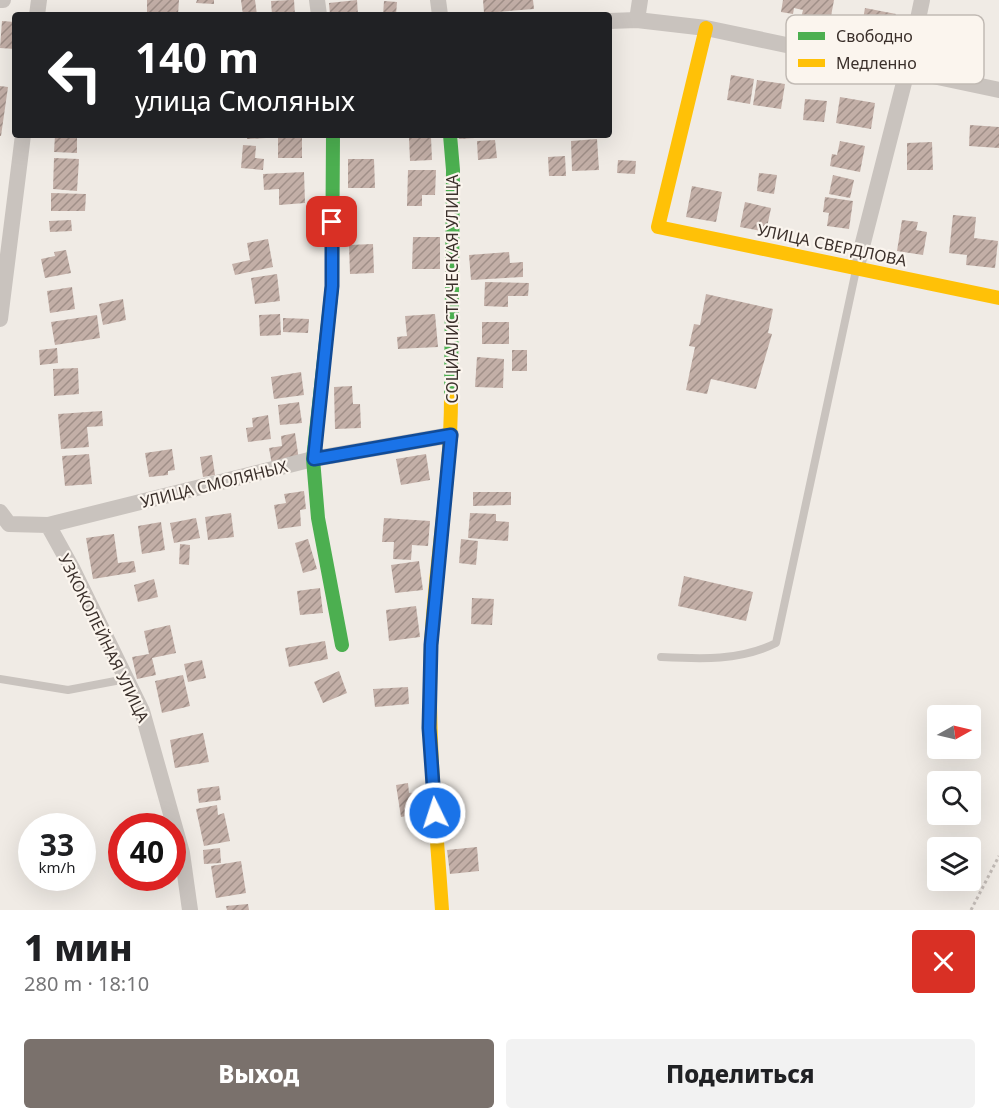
<!DOCTYPE html>
<html lang="ru">
<meta charset="utf-8">
<style>
:root{--surface:#fff;--page:#f2f2f2;--text:#202124;--muted:#757577;--accent:#7a716c}
body{margin:0;font-family:"Noto Sans",sans-serif;background:var(--page);color:var(--text);height:100vh;display:flex;flex-direction:column;font-size:22px;white-space:nowrap}
*{box-sizing:border-box;margin:0}
p{font-size:20px;color:var(--muted)}
.icon{flex:none;width:33px;height:33px;fill:none;stroke:currentColor;stroke-width:2;stroke-linecap:round;stroke-linejoin:round}
.map{position:relative;height:910px;overflow:hidden}
.panel{display:flex;flex-direction:column;background:var(--surface);flex:1}
.panel>*{flex:none}
.banner{position:absolute;left:12px;top:12px;width:600px;height:126px;border-radius:6px;box-shadow:0 6px 24px #0002;background:#202124;color:#fff;overflow:hidden}
.needle{width:39px;rotate:82deg}
.controls{position:absolute;left:927px;top:705px;display:grid;gap:12px}
.controls a{display:grid;place-items:center;width:54px;height:54px;border-radius:6px;background:var(--surface);box-shadow:0 6px 24px #0002;font-size:30px}
.speed{position:absolute;left:18px;top:813px;display:flex;gap:12px;font-size:30px;font-weight:700;text-align:center}
.speed>*{display:grid;place-content:center;width:78px;height:78px;border-radius:50%;background:var(--surface);box-shadow:0 6px 24px #0002;line-height:1}
.speed small{font-size:15px;font-weight:400}
.speed .limit{border:9px solid #d22;background:#fff;color:#111}
.pin{position:absolute;display:grid;place-items:center;width:51px;height:51px;color:#fff;margin:-26px;border-radius:12px;box-shadow:0 3px 9px #0006}
.me{position:absolute;width:66px;margin:-33px;rotate:356deg;stroke-linejoin:round;filter:drop-shadow(0 0 4px #0008)}
.turn{display:flex;align-items:center;gap:21px;height:126px;padding:0 24px;font-size:27px}
.turn .icon{width:78px;height:78px;stroke-width:2.5}
.turn b{display:block;font-size:42px;line-height:51px}
.round{display:grid;place-items:center;flex:none;width:63px;height:63px;border-radius:6px;background:var(--page)}
.head{display:flex;align-items:center;justify-content:space-between;height:102px;padding:0 24px}
h1{font-size:36px;font-weight:800;line-height:45px}
.button{display:flex;gap:12px;margin-top:auto;padding:12px 24px}
.button a{flex:1;height:69px;border-radius:6px;background:var(--accent);color:#fff;font-size:24px;font-weight:800;line-height:69px;text-align:center}
.button a+a{background:var(--page);color:var(--text)}
.map>svg:first-child{display:block}
</style>
<div class="map">
<svg width="999" height="910" viewBox="0 0 999 910">
<defs>
<pattern id="building-hatch" width="6" height="6" patternUnits="userSpaceOnUse" patternTransform="scale(1.5)"><rect width="6" height="6" fill="#c3afa7"/><path d="M-1 1l2-2M0 6l6-6M5 7l2-2" fill="none" stroke="#a08f88"/></pattern>
</defs>
<rect width="100%" height="100%" fill="#f0ebe5"/>
<path fill="url(#building-hatch)" d="M147,0H179L178,15H147Z
M197,0H214V4L196,3Z
M241,0H255L257,15H243Z
M291,0H294L295,15H272L271,1Z
M357,0L358,15H330L329,3Z
M483,0H533L534,9L484,13Z
M783,0H834L829,27L800,22L803,10L794,8L793,14L781,12Z
M384,1L397,2L396,15H383Z
M865,8L896,14L892,41L860,36Z
M2,21L15,22V49L0,48Z
M731,75L754,79L750,104L727,100Z
M757,80L785,84L781,109L753,105Z
M0,86L8,87L1,136H0Z
M840,97L875,103L871,129L836,123Z
M805,99L827,101L824,122L803,120Z
M970,125L999,127V148L969,146Z
M55,135H77V153L54,152Z
M247,135H266V138L247,139Z
M278,135H302V158H278Z
M458,135H490V137L459,139Z
M431,137L432,160L410,161L409,138Z
M597,139L599,170L572,171L571,141Z
M495,140L497,158L478,160L477,141Z
M840,141L865,146L860,172L830,166L832,154L837,155Z
M932,142L933,170H907V143Z
M243,145L256,146L255,158L264,159L263,170L241,168Z
M565,156L566,176H549L548,157Z
M54,158L79,159L77,191L53,189Z
M348,159H374L375,188H348Z
M618,160L636,161L635,174L617,173Z
M408,170H436L435,195H422V206H407Z
M304,172L305,203L279,205V189L264,190L263,174Z
M759,173L777,175L774,194L757,191Z
M833,175L854,180L850,198L829,194Z
M692,186L722,192L716,222L686,217Z
M51,193L86,194L85,211H51Z
M825,197L853,201L849,229L827,226L829,213L823,212Z
M745,202L771,208L766,232L740,227Z
M953,215L976,217L974,238L998,241L995,268L966,265L967,255L949,253Z
M71,220L72,231L50,232L49,221Z
M902,220L918,222L916,230L927,232L923,255L897,251Z
M413,237H440V269H412Z
M268,239L273,267L235,275L232,264L250,260L247,243Z
M373,244L374,273L350,274L349,245Z
M66,250L71,273L45,278L41,259L55,256L54,252Z
M509,252L510,263L523,262V277L471,280L469,255Z
M277,274L280,301L255,304L251,278Z
M485,282L529,283L528,296H508V307L484,306Z
M72,287L75,309L50,313L47,291Z
M706,294L773,309L768,333L772,334L756,389L711,379L707,394L686,390L695,347L689,346L694,324L700,325Z
M123,299L126,320L103,325L99,304Z
M280,314L281,335L260,336L259,315Z
M435,314L438,347L398,349L397,337L407,336L405,316Z
M97,315L100,338L55,345L51,322Z
M283,318L309,319L308,333L283,332Z
M482,322H509V344H482Z
M57,348L58,363L40,365L39,350Z
M512,350H527V371H512Z
M477,357L504,359L503,388L475,387Z
M78,368L79,394L54,396L53,369Z
M301,372L304,395L274,399L271,377Z
M352,386L353,404H360L361,428L335,429L334,387Z
M299,402L302,423L280,425L278,405Z
M102,411L103,426L87,427L89,447L61,449L58,414Z
M268,415L271,439L248,442L246,428L253,427L252,418Z
M295,433L299,460L272,465L269,448L282,446L281,436Z
M172,449L175,470L168,471V475L149,477L145,453Z
M89,454L92,484L65,486L62,456Z
M426,454L430,480L401,485L396,459Z
M212,455L215,475L203,477L200,457Z
M304,491L306,509L300,510L301,526L278,529L274,505L286,503L284,494Z
M473,492H511V505L473,506Z
M231,513L234,537L208,540L205,517Z
M470,513L496,514V521L509,522L508,541L468,538Z
M196,518L200,538L174,543L170,523Z
M384,518L430,521L428,546L412,545L411,560L393,559L394,542H382Z
M161,522L165,550L142,554L138,526Z
M114,534L118,563L134,561L136,572L93,579L86,538Z
M308,539L317,569L303,573L295,543Z
M461,539L478,541L476,565L459,563Z
M180,544L190,545L189,565L179,564Z
M419,561L423,590L395,593L391,565Z
M684,576L753,592L746,621L678,606Z
M154,579L158,597L138,602L134,585Z
M320,588L323,613L300,615L297,591Z
M472,598L494,599L492,625L471,624Z
M416,606L420,637L389,641L386,610Z
M170,625L176,653L152,658L156,675L137,679L132,657L149,654L144,631Z
M325,641L328,659L289,667L285,648Z
M202,660L206,678L188,682L184,664Z
M339,671L347,693L323,703L314,682Z
M183,675L190,706L162,713L155,681Z
M408,687L409,704L375,707L373,689Z
M203,733L209,762L175,768L170,740Z
M408,783L409,793L419,792L422,813L401,817L396,785Z
M219,786L221,800L199,803L197,789Z
M217,805L218,815L224,813L230,841L204,846L196,809Z
M477,847L479,871L450,874L447,850Z
M220,848L221,863L204,864L203,850Z
M241,861L246,893L216,898L211,866Z
M248,904L249,910H227L226,906Z"/>
<g fill="none" stroke-linecap="round" stroke-linejoin="round">
<path stroke="#c2bbb6" stroke-width="3" stroke-dasharray="3 3" stroke-linecap="butt" d="M971,910L999,856"/>
<path stroke="#c9c3be" stroke-width="8" d="M661,657C701,659 740,661 776,643L856,270
M0,679L68,690L126,679"/>
<path stroke="#c9c3be" stroke-width="16" d="M1,0H3
M317,0L319,15
M438,0L440,15
M37,15L39,0
M637,20L640,0
M609,21L637,20L706,28L999,90
M857,266L907,71L922,0
M0,319L23,135
M0,512L9,524L48,525L73,570L142,711L182,853L190,910
M48,525L313,459L451,435"/>
<path stroke="#4caf50" stroke-width="14" d="M333,135L332,287L313,459L318,518L342,645
M450,135L453,170L451,397"/>
<path stroke="#ffc107" stroke-width="14" d="M706,28L658,227L999,298
M442,910C436,822 427,735 431,646C435,563 451,480 451,397"/>
</g>
<g fill="none" stroke-linecap="round" stroke-linejoin="round">
<defs>
<path id="route" d="M332,222V286L314,459L451,435L431,645L429,728L435,813"/>
</defs>
<use href="#route" stroke="#114b97" stroke-width="15"/>
<use href="#route" stroke="#1a73e8" stroke-width="10"/>
</g>
<g text-anchor="middle" stroke-width="4.5" stroke-linejoin="round" paint-order="stroke">
<g font-size="16" fill="#3b302b" stroke="#fbf5ee">
<text transform="translate(832 245) rotate(12)" y="6">УЛИЦА СВЕРДЛОВА</text>
<text transform="translate(452 289) rotate(-90)" y="6">СОЦИАЛИСТИЧЕСКАЯ УЛИЦА</text>
<text transform="translate(214 484) rotate(-14)" y="6">УЛИЦА СМОЛЯНЫХ</text>
<text transform="translate(104 638) rotate(64)" y="6">УЗКОКОЛЕЙНАЯ УЛИЦА</text>
</g>
</g>
<rect x="786" y="15" width="198" height="69" rx="9" fill="#fbf5ee" stroke="#c1bab4" stroke-width="1.5"/>
<rect x="798" y="32" width="27" height="8" fill="#4caf50"/>
<rect x="798" y="59" width="27" height="8" fill="#ffc107"/>
<g font-size="16" fill="#3b302b">
<text x="836" y="42">Свободно</text>
<text x="836" y="69">Медленно</text>
</g>
</svg>
<div class="controls">
<a><svg class="needle" viewBox="-14 -14 28 28"><path d="M0-13l5 13h-10z" fill="#e53935"/><path d="M0 13l5-13h-10z" fill="#757577"/></svg></a>
<a><svg class="icon" aria-label="search" viewBox="0 0 24 24"><circle cx="10" cy="10" r="6"/><path d="M15 15l6 6"/></svg></a>
<a><svg class="icon" aria-label="layers" viewBox="0 0 24 24"><path d="M12 4l9 5-9 5-9-5zM3 14l9 5 9-5"/></svg></a>
</div>
<div class="speed"><div>33<small>km/h</small></div><div class="limit">40</div></div>
<div class="pin" style="left:332px;top:222px;background:#d93025"><svg class="icon" aria-label="arrive" viewBox="0 0 24 24"><path d="M6 21V4h12l-3 4 3 4H6"/></svg></div>
<svg class="me" style="left:435px;top:813px" viewBox="-20 -20 40 40"><circle r="17" fill="#1a73e8" stroke="#fff" stroke-width="3"/><path d="M0-11L8 9 0 5-8 9z" fill="#fff"/></svg>
<div class="banner">
<div class="turn"><svg class="icon" aria-label="left" viewBox="0 0 24 24"><path d="M17 20v-9H6M10 6l-5 5 5 5"/></svg><div><b>140 m</b>улица Смоляных</div></div>
</div>
</div>
<section class="panel">
<div class="head"><div><h1>1 мин</h1><p>280 m · 18:10</p></div><a class="round" style="background:#d93025;color:#fff"><svg class="icon" aria-label="close" viewBox="0 0 24 24"><path d="M6 6l12 12M18 6L6 18"/></svg></a></div>
<div class="button"><a>Выход</a><a>Поделиться</a></div>
</section>
